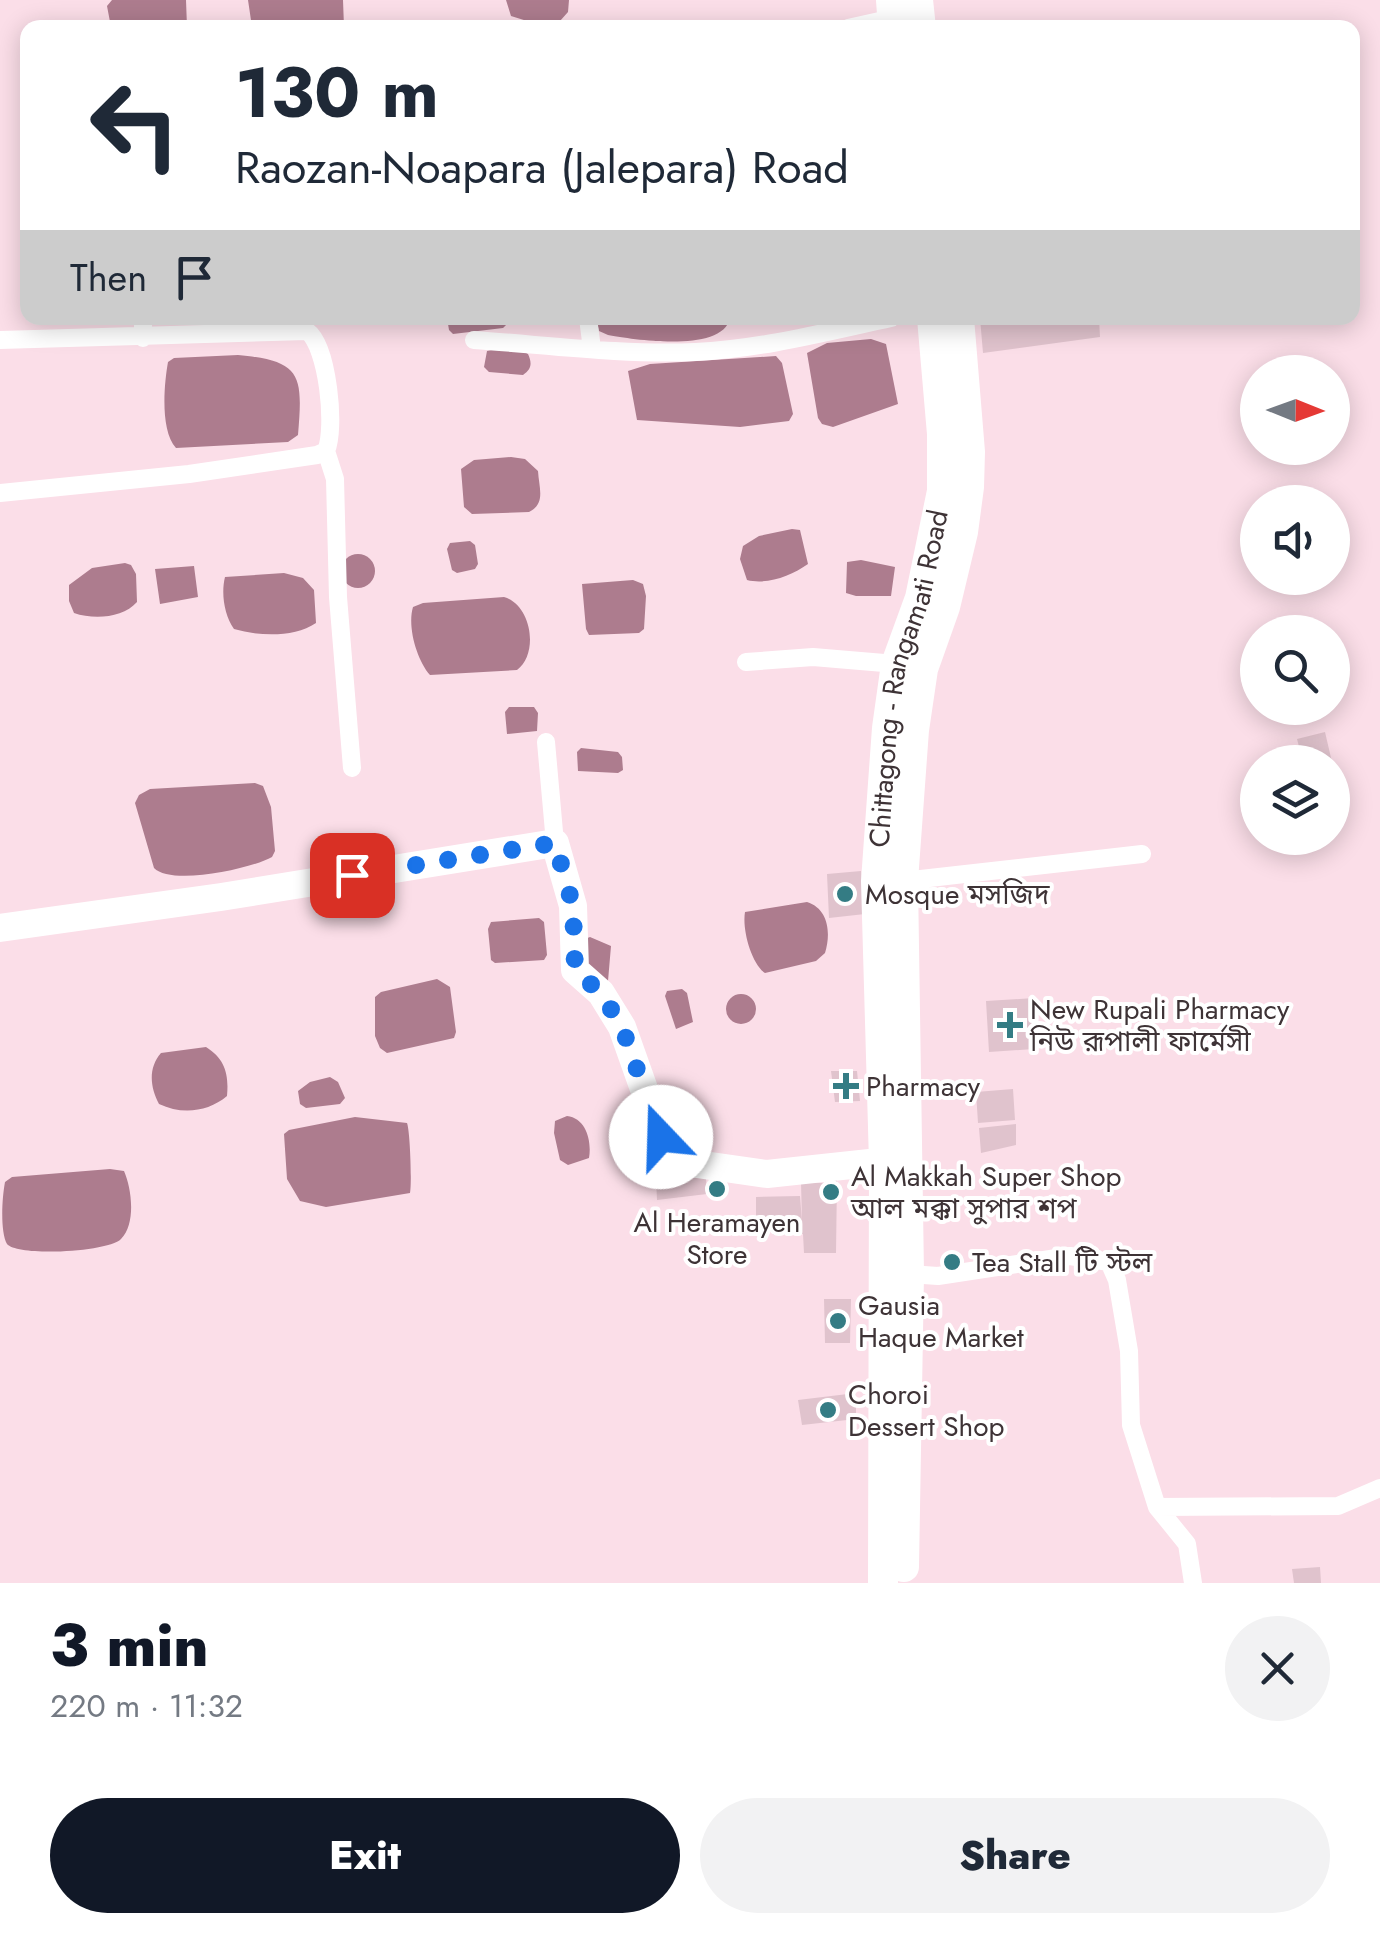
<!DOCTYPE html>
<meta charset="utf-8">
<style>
:root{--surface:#fff;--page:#f2f2f3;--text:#1f2937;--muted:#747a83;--accent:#111827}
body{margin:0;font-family:Jost,"Noto Sans Bengali",sans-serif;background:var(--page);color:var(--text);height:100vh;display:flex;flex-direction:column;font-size:38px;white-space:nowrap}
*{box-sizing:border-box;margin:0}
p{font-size:32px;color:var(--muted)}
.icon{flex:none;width:55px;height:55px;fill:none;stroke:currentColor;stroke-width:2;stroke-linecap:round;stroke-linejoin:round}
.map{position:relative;height:1583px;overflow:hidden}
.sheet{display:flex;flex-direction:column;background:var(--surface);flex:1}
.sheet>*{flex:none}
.banner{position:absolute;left:20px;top:20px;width:1340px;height:305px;border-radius:20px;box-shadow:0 5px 25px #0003;background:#fff;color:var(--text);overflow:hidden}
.needle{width:65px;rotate:91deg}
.fabs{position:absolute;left:1240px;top:355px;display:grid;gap:20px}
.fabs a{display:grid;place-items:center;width:110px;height:110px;border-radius:50%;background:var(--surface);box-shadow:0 5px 25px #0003;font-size:50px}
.pin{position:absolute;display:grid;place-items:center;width:85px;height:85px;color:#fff;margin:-42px;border-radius:20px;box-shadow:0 5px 15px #0006}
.me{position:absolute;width:110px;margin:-55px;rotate:339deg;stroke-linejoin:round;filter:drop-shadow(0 0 8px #0008)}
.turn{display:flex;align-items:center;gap:35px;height:210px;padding:0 50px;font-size:45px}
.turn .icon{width:130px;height:130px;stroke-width:2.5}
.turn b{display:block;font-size:70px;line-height:85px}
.then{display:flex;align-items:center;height:95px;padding:0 50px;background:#0003;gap:20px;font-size:38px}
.round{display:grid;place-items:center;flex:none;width:105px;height:105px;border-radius:52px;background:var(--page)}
.headline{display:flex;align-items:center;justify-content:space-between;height:170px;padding:0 50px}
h1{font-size:60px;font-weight:800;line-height:75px;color:var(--accent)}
.button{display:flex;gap:20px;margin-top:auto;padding:20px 50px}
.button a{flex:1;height:115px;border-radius:60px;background:var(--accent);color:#fff;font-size:40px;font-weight:800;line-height:115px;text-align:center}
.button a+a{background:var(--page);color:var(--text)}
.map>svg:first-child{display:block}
</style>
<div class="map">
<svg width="1380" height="1583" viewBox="0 0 1380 1583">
<rect width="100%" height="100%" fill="#fbdee8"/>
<path fill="#ad7c8e" d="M112,0H186L187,27H111L107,6Z
M248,0H343L344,27H252Z
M506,0H569L568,12L560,21H527L511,16Z
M447,318H508V323L503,328L453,334L449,330Z
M596,318H730C723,353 635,340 608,335L599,331Z
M871,339L886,344L898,404L833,427L822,424L818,418L807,353L827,343Z
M495,349L521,350L528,354C532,363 532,369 523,375L489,372L484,367L487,351Z
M238,355C302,361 303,375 298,435L288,442L176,448C160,431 164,384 168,362L174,358Z
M776,356L782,363L793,414L789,421L740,427L637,420L628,371L650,364Z
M511,457L525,459L538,471C539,488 546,504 529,512L472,514L464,507L461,469L474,460Z
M792,529L800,530L808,564C791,576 767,585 747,580L740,559L743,546L759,536Z
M470,541L475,545L478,564L475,569L457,573L452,570L447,549L450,543Z
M341 571a17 17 0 1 1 34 0a17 17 0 1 1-34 0Z
M861,560L895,567L891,596H856L846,593L847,562Z
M125,563L131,565L136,574L137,602C123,618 94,620 74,613L69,601V585L92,568Z
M194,566L198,597L160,604L155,569Z
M284,573L303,578L314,590L316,623C294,638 258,636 234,629C224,615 221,593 225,577Z
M633,580L643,584L646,596L644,629L639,633L589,635L586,629L582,584Z
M504,597C532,605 539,654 517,670L430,675C417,660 407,627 413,607L423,603Z
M509,707H534L538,713L537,731L507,734L505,712Z
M581,748L618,752L622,757L623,770L618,773L578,771L577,752Z
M255,783L263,786L271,807L275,851L272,857C251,869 171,886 154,868L135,803L139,795L150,789Z
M807,902C829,909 831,934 825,953L816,961L765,973C751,963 742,929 745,912Z
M539,918L544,922L547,955L544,960L495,963L491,960L488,929L491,922Z
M590,937L611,946L608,981L604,983L588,970L585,939Z
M437,979L450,987L456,1032L454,1038L387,1053L380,1048L375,1036V997L381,992Z
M682,989L687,993L693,1022L676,1029L665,996L667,991Z
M726 1009a15 15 0 1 1 30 0a15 15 0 1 1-30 0Z
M206,1047C225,1059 229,1074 227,1096C208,1112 182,1115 159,1104C150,1087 148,1068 161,1053Z
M330,1077L338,1082L345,1098L340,1104L306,1108L300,1104L298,1091L310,1082Z
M567,1116C586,1118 592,1141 589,1158L568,1165L560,1160L554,1133L555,1121Z
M355,1117L407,1123C410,1130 412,1183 410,1193L326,1207L300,1201L287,1179L284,1134L289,1130Z
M110,1169L124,1171C132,1189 136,1224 121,1239C109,1252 18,1257 7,1244C0,1231 2,1198 5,1182L12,1177Z"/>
<path fill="#e0c3cd" d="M980,318H1099L1100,337L983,353Z
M1325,732L1332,762H1303L1297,739Z
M861,871L865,914L829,918L827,874Z
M1034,998V1049L989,1052L986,1001Z
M831,1071H857L860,1101L835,1102Z
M1013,1089L1015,1120L978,1123L976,1092Z
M1016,1124V1145L981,1153L979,1128Z
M655,1156L682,1172L706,1178L707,1194L657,1200Z
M710,1180H723L724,1198L711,1197Z
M824,1180H837L836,1253H804L803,1234L773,1235L772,1217H756V1197L800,1196L802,1222L801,1182L825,1183Z
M824,1299H851L850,1343H825Z
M856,1393V1419L802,1425L798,1400Z
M1320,1567L1321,1583H1294L1292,1569Z"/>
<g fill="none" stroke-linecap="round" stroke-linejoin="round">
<path stroke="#fff" stroke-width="18" d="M848,28L893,18
M143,318V338
M588,318L592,349
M0,340L307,331C328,346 336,429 326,451L317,455L189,474L0,493
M474,340C547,345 621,355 695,352C761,349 826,332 891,318
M326,451L335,479L338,597L352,768
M746,662L813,657L896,664
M546,742L555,843
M903,881L1142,854
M909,1274L938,1276L1070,1256L1109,1262L1117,1280L1129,1351L1131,1425L1157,1507L1187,1544L1193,1583
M1157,1507L1338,1506L1380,1488"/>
<path stroke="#fff" stroke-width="28" d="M0,928L221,897L555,843L573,906L575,970L601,993L622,1027L661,1137L690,1163L767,1174L907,1159"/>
<g stroke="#fff" stroke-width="30">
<path d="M891,0L893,28"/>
<path d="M918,0L921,28"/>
<path d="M904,1567L909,1274L903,881L914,730L923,669L945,607L963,532L969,487L970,452L959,318"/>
<path id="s1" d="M883,1583L884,1162L876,881L887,728L896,664L920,598L942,491V434L932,318"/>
</g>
</g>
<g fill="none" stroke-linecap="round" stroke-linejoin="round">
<path stroke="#1a73e8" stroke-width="18" stroke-dasharray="0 32.4" d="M352,875L555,843L573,906L575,970L601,993L622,1027L661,1137"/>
</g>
<g fill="#347c84" stroke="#fff" stroke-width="4">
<circle cx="845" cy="894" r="10"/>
<path d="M1005 1010h10v10h10v10h-10v10h-10v-10h-10v-10h10z"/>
<path d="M841 1071h10v10h10v10h-10v10h-10v-10h-10v-10h10z"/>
<circle cx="717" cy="1189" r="10"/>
<circle cx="831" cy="1192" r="10"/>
<circle cx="952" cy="1262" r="10"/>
<circle cx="838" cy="1321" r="10"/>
<circle cx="828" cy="1410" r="10"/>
</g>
<g text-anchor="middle" stroke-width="8" stroke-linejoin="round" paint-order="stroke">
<g font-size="28" fill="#3e3336" stroke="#fff">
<text dy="10" stroke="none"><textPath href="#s1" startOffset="908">Chittagong - Rangamati Road</textPath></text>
</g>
<g font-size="28" fill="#3e3336" stroke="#fff" text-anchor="start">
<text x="865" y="904">Mosque মসজিদ</text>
<text x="1030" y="1019">New Rupali Pharmacy<tspan x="1030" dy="32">নিউ রূপালী ফার্মেসী</tspan></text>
<text x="866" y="1096">Pharmacy</text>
<text x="851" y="1186">Al Makkah Super Shop<tspan x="851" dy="32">আল মক্কা সুপার শপ</tspan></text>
<text x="717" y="1232" text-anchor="middle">Al Heramayen<tspan x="717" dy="32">Store</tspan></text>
<text x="972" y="1272">Tea Stall টি স্টল</text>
<text x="858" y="1315">Gausia<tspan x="858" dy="32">Haque Market</tspan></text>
<text x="848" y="1404">Choroi<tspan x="848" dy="32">Dessert Shop</tspan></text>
</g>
</g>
</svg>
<div class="fabs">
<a><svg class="needle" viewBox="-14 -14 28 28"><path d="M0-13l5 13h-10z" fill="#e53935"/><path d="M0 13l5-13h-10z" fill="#747a83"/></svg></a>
<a><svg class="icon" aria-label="sound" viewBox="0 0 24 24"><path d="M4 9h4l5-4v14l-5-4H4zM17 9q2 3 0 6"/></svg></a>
<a><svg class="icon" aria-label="search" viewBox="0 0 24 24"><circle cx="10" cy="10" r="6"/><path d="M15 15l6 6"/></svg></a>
<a><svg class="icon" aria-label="layers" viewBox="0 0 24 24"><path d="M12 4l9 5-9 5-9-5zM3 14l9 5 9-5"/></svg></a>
</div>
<div class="pin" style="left:352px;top:875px;background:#d93025"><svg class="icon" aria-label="arrive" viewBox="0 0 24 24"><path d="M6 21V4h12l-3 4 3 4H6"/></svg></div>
<svg class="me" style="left:661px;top:1137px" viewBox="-20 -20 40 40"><circle r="19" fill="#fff"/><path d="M0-13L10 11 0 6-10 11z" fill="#1a73e8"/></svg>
<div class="banner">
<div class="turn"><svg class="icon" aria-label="left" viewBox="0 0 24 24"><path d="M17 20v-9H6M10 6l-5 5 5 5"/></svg><div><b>130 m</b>Raozan-Noapara (Jalepara) Road</div></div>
<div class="then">Then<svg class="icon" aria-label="arrive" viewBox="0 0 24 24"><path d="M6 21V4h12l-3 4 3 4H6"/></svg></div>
</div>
</div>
<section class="sheet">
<div class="headline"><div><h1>3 min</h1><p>220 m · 11:32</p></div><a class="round"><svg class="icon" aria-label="close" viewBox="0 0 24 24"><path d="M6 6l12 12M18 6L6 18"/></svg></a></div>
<div class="button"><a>Exit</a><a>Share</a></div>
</section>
